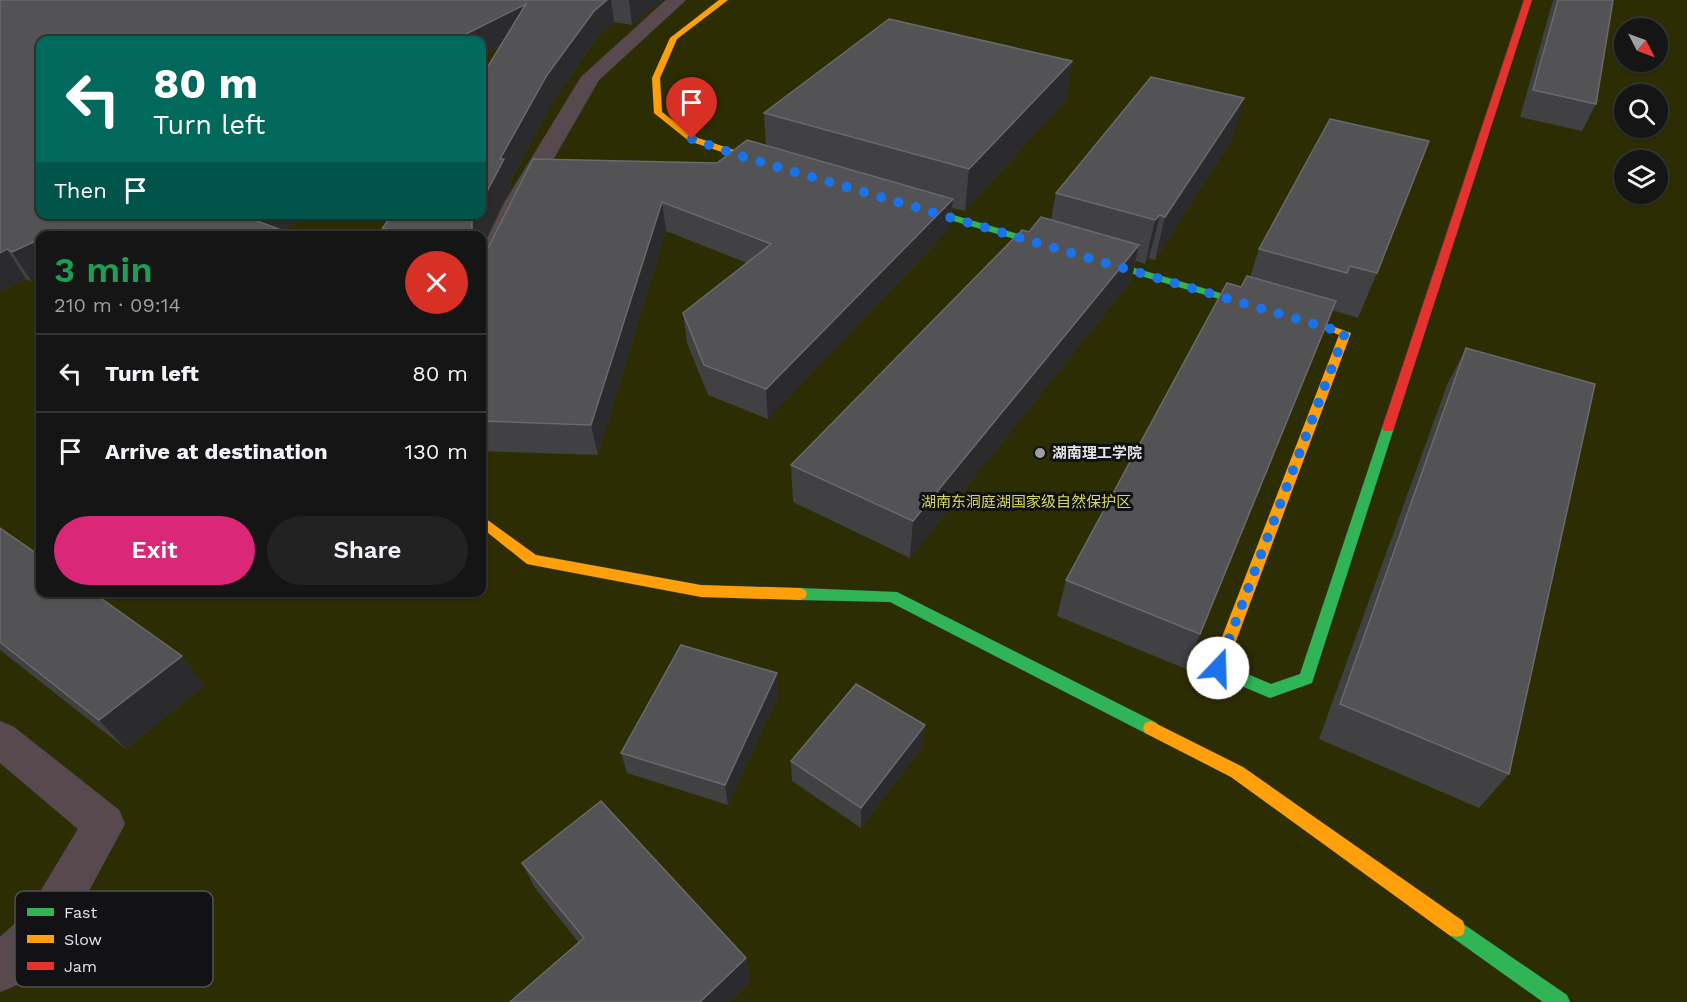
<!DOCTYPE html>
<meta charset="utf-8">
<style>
:root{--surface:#151516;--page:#222223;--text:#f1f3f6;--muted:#9d9fa1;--line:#343435;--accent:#db2777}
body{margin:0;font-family:"Work Sans","Noto Sans SC",sans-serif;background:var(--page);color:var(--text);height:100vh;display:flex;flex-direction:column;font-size:22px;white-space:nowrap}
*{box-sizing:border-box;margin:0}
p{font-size:20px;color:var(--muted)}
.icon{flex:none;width:33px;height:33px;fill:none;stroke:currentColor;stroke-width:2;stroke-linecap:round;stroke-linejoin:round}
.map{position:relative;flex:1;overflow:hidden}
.details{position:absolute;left:36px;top:231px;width:450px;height:366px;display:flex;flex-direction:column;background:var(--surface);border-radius:12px;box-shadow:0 2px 4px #0004,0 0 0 2px var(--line)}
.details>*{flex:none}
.banner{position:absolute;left:36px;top:36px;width:450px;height:183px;border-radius:12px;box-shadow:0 2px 4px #0004,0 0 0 2px var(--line);background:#00695c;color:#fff;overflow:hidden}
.needle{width:39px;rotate:132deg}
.fabs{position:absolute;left:1614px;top:18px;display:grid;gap:12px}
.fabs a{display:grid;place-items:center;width:54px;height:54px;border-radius:50%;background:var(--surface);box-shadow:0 2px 4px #0004,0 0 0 2px var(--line);font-size:30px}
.pin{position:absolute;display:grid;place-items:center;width:51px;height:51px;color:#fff;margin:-62px -26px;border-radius:50% 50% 50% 0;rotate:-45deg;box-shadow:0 0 6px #0007}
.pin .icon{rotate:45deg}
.me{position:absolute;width:66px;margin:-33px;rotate:21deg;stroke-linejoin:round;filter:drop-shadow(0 0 4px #0008)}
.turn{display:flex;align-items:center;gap:21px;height:126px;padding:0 18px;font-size:27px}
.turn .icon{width:78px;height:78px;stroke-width:2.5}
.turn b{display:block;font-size:42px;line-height:51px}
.then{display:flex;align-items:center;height:57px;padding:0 18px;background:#0003;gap:12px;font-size:22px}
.round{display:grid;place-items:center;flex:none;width:63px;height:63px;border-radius:32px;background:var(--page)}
.head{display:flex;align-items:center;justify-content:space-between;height:102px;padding:0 18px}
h1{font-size:36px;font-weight:600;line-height:45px;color:#1e9e55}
.action{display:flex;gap:12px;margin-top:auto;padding:12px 18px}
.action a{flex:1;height:69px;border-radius:36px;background:var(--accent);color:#fff;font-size:24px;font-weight:600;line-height:69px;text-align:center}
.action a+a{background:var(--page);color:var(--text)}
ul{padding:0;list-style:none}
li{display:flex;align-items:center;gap:18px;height:78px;padding:0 18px;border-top:2px solid var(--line)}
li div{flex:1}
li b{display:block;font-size:22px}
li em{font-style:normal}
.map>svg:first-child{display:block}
</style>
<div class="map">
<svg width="1687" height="1002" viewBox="0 0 1687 1002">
<rect width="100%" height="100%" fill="#1c1c1e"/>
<path fill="#2d2d04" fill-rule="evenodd" d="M0,0H1687V1002H0ZM1624,28H1658V62H1624ZM40,40H482V214H40ZM1624,94H1658V128H1624ZM1624,160H1658V194H1624ZM40,236H482V592H40Z"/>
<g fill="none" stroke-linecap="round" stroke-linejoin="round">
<defs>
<path id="street" d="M666,0H686L599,80L528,203L495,274L491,280L482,282V249L504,203L581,77Z
M0,721L14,727L119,810L125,824L60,944L17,985L0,992V937L28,912L78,829L0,763Z"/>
<path id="fast" d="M909,202L1333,326L1335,328L1333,330H1325L906,207V203Z
M1388,424L1394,428L1312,683L1270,698L1225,679L1223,674L1225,669L1231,667L1271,684L1300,674L1382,428Z
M800,588L897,592L1157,723L1159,728L1157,733L1151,735L1145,733L890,602L800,600L795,598L793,594L795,590Z
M1456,919L1567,995L1570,1002H1543L1449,935L1447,928L1449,921Z"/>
<path id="slow" d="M719,0H728L677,39L660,78L662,112L695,137L776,164V168H770L689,141L654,113L652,78L670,38Z
M1329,325L1351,333L1227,665L1237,669L1239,674L1237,679L1231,681L1212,673L1210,668L1339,335L1323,328Z
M482,516L536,555L701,585L800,588L805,590L807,594L805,598L800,600L701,597L532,565L527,564L482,528Z
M1151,721L1243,767L1463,921L1465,928L1463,935L1456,937L1449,935L1231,777L1145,733L1143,728L1145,723Z"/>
<path id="jam" d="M1524,0H1532L1394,428L1392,431H1384L1382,428Z"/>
</defs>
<use href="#street" stroke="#38383a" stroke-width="1"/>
<use href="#fast" stroke="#38383a" stroke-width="1"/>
<use href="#slow" stroke="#38383a" stroke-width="1"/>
<use href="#jam" stroke="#38383a" stroke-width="1"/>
<use href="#street" fill="#58494e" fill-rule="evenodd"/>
<use href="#fast" fill="#30b455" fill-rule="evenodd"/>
<use href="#slow" fill="#ff9f0a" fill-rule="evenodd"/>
<use href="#jam" fill="#e5322d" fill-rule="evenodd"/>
</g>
<path fill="#414042" d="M0,0H662L632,25L614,22L598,36L553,102L510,182L511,187L482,245V236H383L382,229L392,214H482V76L500,46L482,55V40H40V214H310L282,231L292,236H40V277L32,282L26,279L0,292Z
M1553,0H1613L1596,104L1582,131L1520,117Z
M1072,61L1066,100L965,211L952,208L950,228L768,419L708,395L687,343L683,313L747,263L666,231L598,455L482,451V253L717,163L766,146L764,113Z
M1330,119L1377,273L1358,318L1332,310L1186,669L1057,616L1066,580L1241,287L1250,277L1259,249Z
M1233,138L1155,260L1149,258L1145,264L1136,261L1131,281L910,558L793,502L791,465L1051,220L1056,193Z
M1466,348L1509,774L1479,808L1319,739L1447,385Z
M0,528L182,656L204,686L126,749L0,650Z
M779,694L728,805L627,773L621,753Z
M925,725L923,746L861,828L792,781L791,761Z
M522,863L746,958L750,981L729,1002H510L579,943L535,888Z"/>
<path fill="#2b2a2c" d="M607,0H611L614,22L598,36L553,102L510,182L511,187L482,245V236H472V219L474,214H482V201L500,159L547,75L594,11Z
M629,0H662L632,25Z
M526,4L531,29L482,55V40H454Z
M1072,61L1066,100L965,211L969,169Z
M1244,98L1233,138L1155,260L1165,217Z
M953,199L950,228L768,419L766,389Z
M662,202L666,231L598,455L591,425Z
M247,214H310L274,236L244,216Z
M1160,215L1149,258L1145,264L1155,220Z
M62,229L67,236H48Z
M40,239V277L32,282L12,252Z
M1139,245L1131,281L910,558L913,521Z
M7,249L26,279L0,292V253Z
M182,656L204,686L126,749L99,720Z
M777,673L779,694L728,805L725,785Z
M925,725L923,746L861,828V808Z
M746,958L750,981L729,1002H700Z"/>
<path fill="#535254" stroke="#6a696b" stroke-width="1.5" d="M0,0H607L594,11L547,75L500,159H504L482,201V76L526,4L454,40H40V214H247L244,216L292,234L290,236H77L62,229L48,236H40V239L12,252L7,249L0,253Z
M1558,0H1613L1596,104L1533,90Z
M889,19L1072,61L969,169L764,113Z
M1151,77L1244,98L1165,217L1160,215L1155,220L1056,193Z
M1330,119L1429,141L1377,273L1350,266L1347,273L1259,249Z
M747,140L953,199L766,389L704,365L683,313L771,244L662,202L591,425L482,421V253H483L489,246L533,159L717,163Z
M392,214H474L472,219V236H383L387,229H382Z
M1041,217L1139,245L913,521L791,465L1022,230L1029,232Z
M1247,276L1336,301L1200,634L1066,580L1227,283L1241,287Z
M1466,348L1595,384L1509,774L1340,704Z
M0,528L40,556V592H92L182,656L99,720L0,642Z
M681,645L777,673L725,785L621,753Z
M856,684L925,725L861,808L791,761Z
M601,801L746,958L700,1002H510L584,938L522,863Z"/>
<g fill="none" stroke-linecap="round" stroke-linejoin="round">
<path stroke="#1a73e8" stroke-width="10" stroke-dasharray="0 18" d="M692,139L737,155L1345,333L1218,668"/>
</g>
<circle fill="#9e9ea1" stroke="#121215" stroke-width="2" cx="1040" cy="453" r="6"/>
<g text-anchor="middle" stroke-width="6" stroke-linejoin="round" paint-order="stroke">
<g font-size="15" font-weight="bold" fill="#e4e4e7" stroke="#121215" text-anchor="start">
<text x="1052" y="458">湖南理工学院</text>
</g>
<g font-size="15" fill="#d4d761" stroke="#121215">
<text x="1026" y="507">湖南东洞庭湖国家级自然保护区</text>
</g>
</g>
<rect x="15" y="891" width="198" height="96" rx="9" fill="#121215" stroke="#515154" stroke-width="1.5"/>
<rect x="27" y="908" width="27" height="8" fill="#30b455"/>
<rect x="27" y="935" width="27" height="8" fill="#ff9f0a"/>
<rect x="27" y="962" width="27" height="8" fill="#e5322d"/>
<g font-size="16" fill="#e4e4e7">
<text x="64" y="918">Fast</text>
<text x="64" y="945">Slow</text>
<text x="64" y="972">Jam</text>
</g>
</svg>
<div class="fabs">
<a><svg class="needle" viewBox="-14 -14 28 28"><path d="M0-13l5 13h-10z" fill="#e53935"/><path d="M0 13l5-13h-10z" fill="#9d9fa1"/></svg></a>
<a><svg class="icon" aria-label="search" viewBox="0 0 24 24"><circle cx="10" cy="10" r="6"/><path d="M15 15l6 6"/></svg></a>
<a><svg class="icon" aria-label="layers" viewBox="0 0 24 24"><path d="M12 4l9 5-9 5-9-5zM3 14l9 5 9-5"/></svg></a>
</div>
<div class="pin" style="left:692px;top:139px;background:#d93025"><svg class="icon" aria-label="arrive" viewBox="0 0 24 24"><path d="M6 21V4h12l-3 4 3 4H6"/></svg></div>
<svg class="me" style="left:1218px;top:668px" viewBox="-20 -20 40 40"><circle r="19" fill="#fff"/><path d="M0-13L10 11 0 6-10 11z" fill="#1a73e8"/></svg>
<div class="banner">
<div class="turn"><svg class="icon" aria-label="left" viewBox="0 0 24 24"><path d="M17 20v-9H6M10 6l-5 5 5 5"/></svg><div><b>80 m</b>Turn left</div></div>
<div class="then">Then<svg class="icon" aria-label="arrive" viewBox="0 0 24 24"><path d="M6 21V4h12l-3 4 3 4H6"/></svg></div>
</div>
<section class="details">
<div class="head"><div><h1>3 min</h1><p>210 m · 09:14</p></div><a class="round" style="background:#d93025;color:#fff"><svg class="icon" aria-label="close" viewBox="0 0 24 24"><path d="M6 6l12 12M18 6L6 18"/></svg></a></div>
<ul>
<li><svg class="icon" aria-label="left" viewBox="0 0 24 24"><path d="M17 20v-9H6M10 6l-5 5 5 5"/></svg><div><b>Turn left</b></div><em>80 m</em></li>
<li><svg class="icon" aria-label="arrive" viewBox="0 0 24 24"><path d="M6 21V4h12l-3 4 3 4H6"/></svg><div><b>Arrive at destination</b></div><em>130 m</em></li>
</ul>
<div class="action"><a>Exit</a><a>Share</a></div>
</section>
</div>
